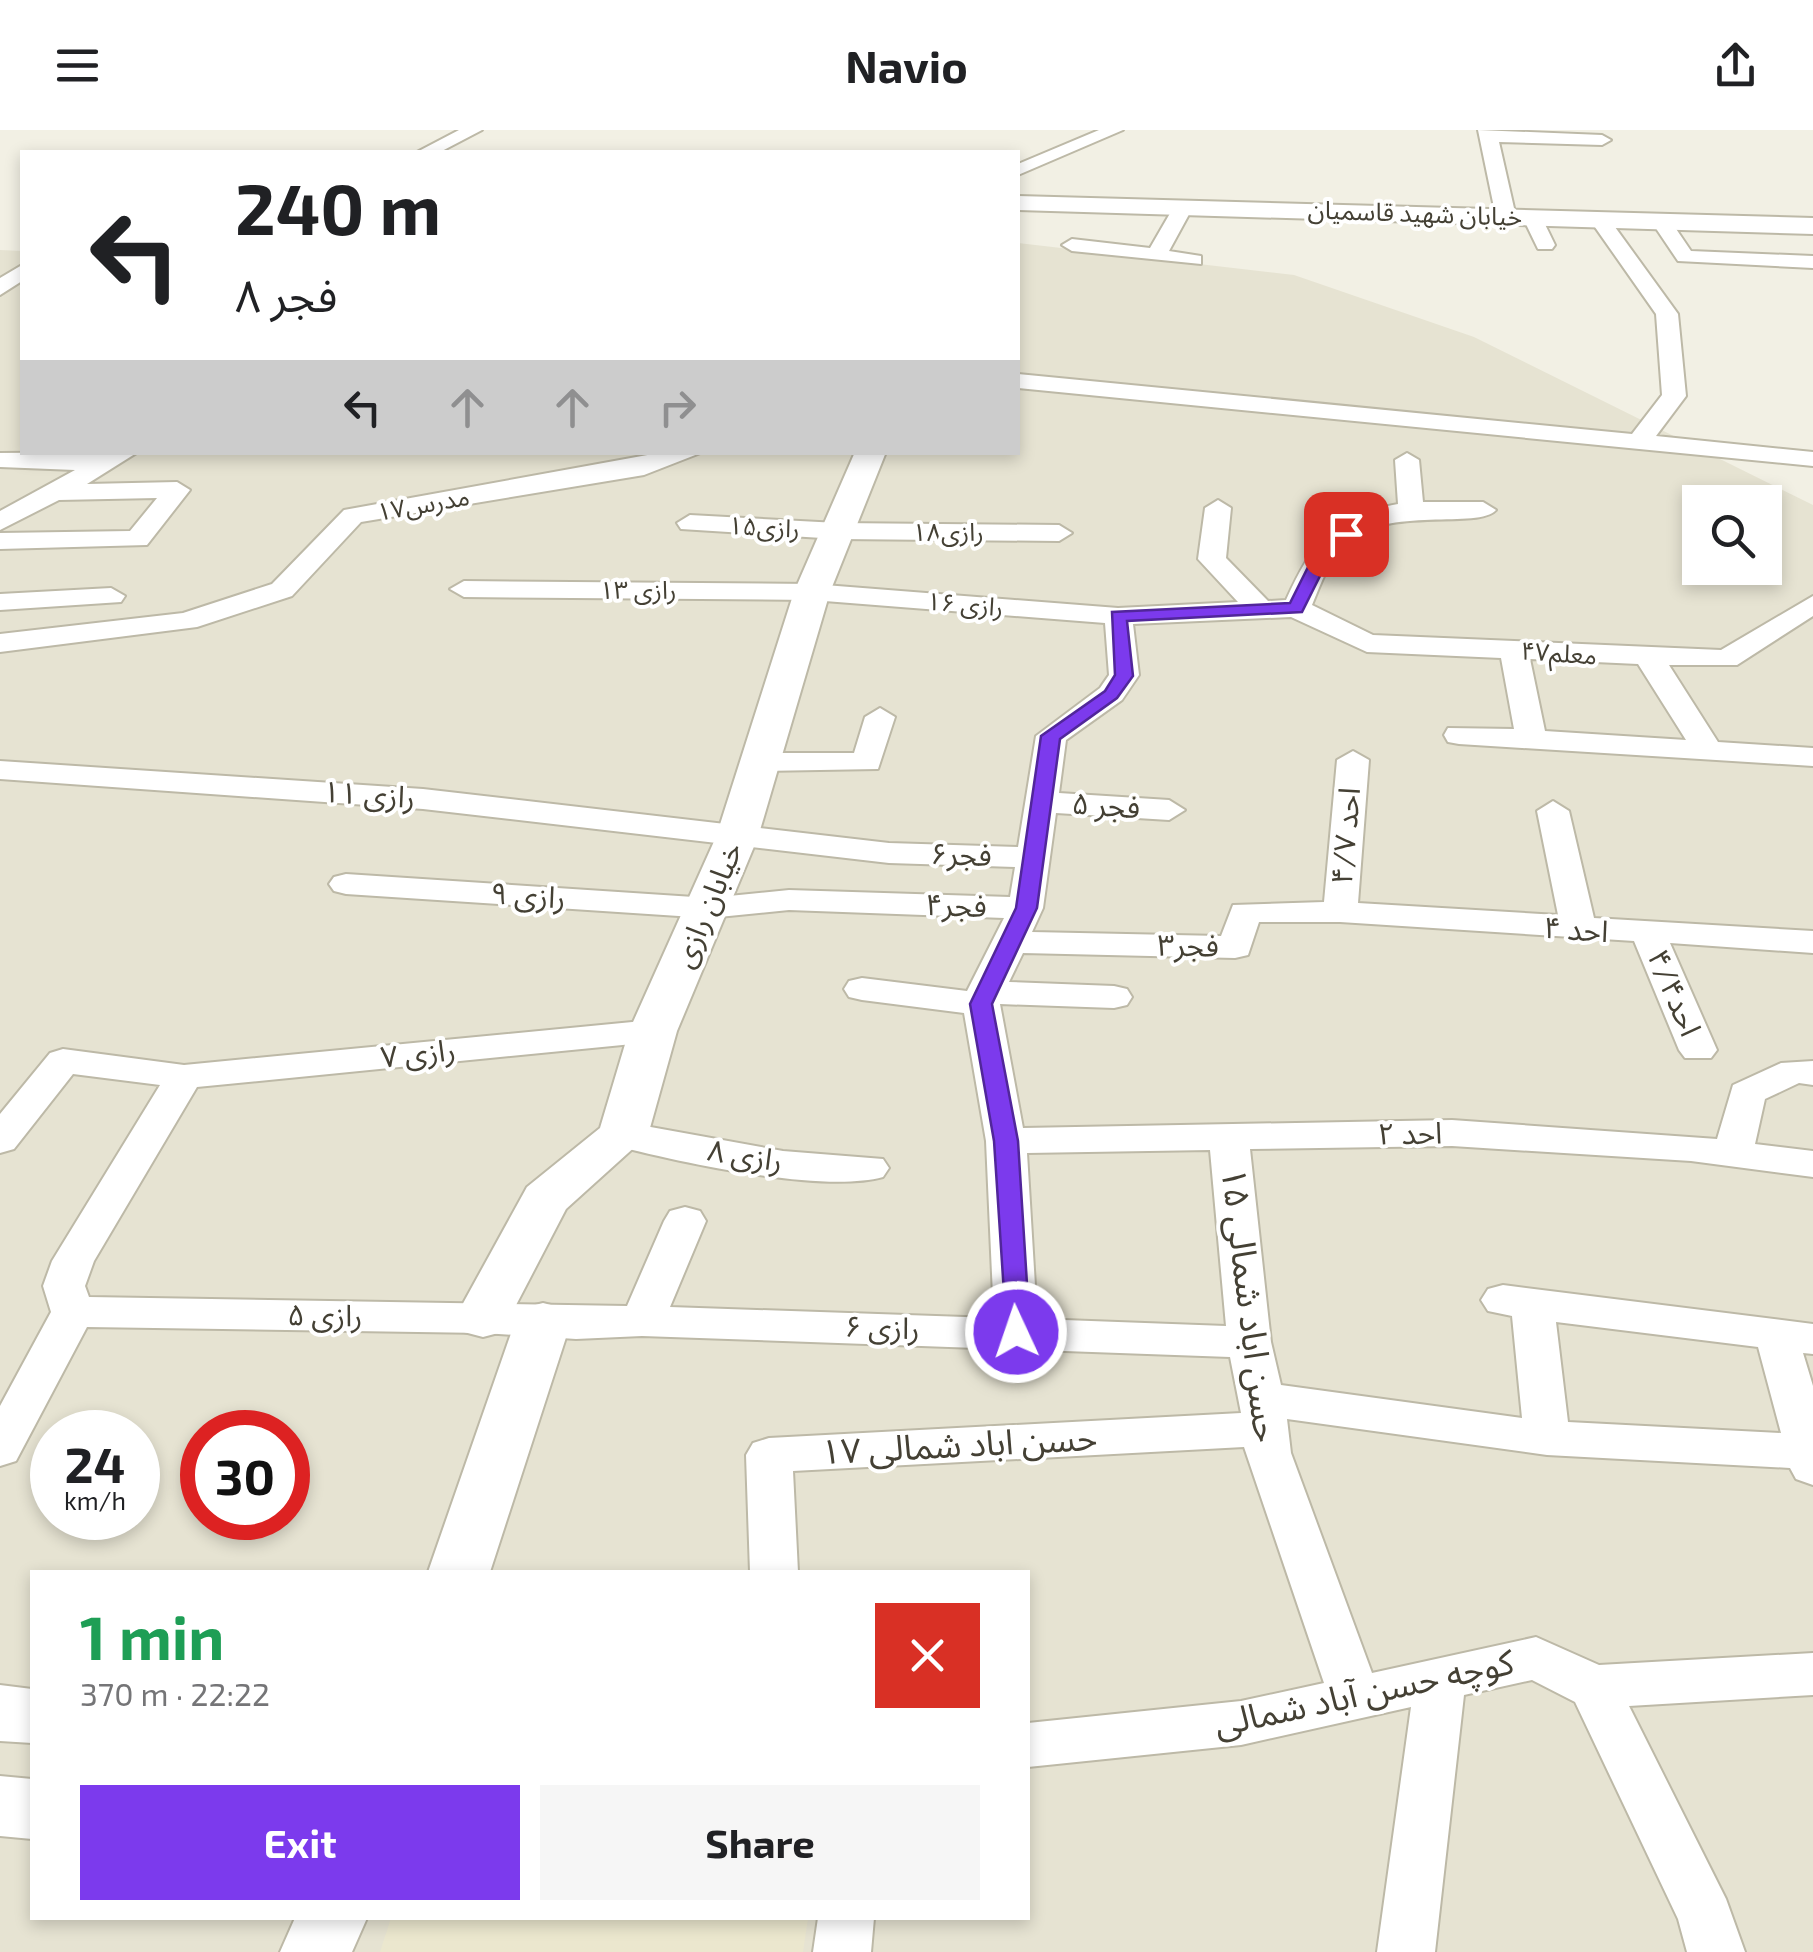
<!DOCTYPE html>
<meta charset="utf-8">
<style>
:root{--surface:#fff;--page:#f6f6f6;--text:#202124;--muted:#757577;--accent:#7c3aed}
body{margin:0;font-family:"Exo 2","Noto Sans Arabic",sans-serif;background:var(--page);color:var(--text);height:100vh;display:flex;flex-direction:column;font-size:38px;white-space:nowrap}
*{box-sizing:border-box;margin:0}
p{font-size:32px;color:var(--muted)}
.icon{flex:none;width:55px;height:55px;fill:none;stroke:currentColor;stroke-width:2;stroke-linecap:round;stroke-linejoin:round}
.map{position:relative;flex:1;overflow:hidden}
.details{position:absolute;left:30px;top:1440px;width:1000px;height:350px;display:flex;flex-direction:column;background:var(--surface);border-radius:0px;box-shadow:0 5px 15px #0003}
.details>*{flex:none}
.banner{position:absolute;left:20px;top:20px;width:1000px;height:305px;border-radius:0px;box-shadow:0 5px 15px #0003;background:#fff;color:var(--text);overflow:hidden}
.tools{position:absolute;left:1682px;top:355px;display:grid;gap:20px}
.tools a{display:grid;place-items:center;width:100px;height:100px;border-radius:0px;background:var(--surface);box-shadow:0 5px 15px #0003;font-size:50px}
.speed{position:absolute;left:30px;top:1280px;display:flex;gap:20px;font-size:50px;font-weight:700;text-align:center}
.speed>*{display:grid;place-content:center;width:130px;height:130px;border-radius:50%;background:var(--surface);box-shadow:0 5px 15px #0003;line-height:1}
.speed small{font-size:25px;font-weight:400}
.speed .limit{border:15px solid #d22;background:#fff;color:#111}
.pin{position:absolute;display:grid;place-items:center;width:85px;height:85px;color:#fff;margin:-42px;border-radius:20px;box-shadow:0 5px 15px #0006}
.me{position:absolute;width:110px;margin:-55px;rotate:357deg;stroke-linejoin:round;filter:drop-shadow(0 0 8px #0008)}
.turn{display:flex;align-items:center;gap:35px;height:210px;padding:0 50px;font-size:45px}
.turn .icon{width:130px;height:130px;stroke-width:2.5}
.turn b{display:block;font-size:70px;line-height:85px}
.lanes{display:flex;align-items:center;height:95px;padding:0 50px;background:#0003;justify-content:center;gap:50px;direction:ltr}
.lanes .off{opacity:.35}
.round{display:grid;place-items:center;flex:none;width:105px;height:105px;border-radius:0px;background:var(--page)}
.summary{display:flex;align-items:center;justify-content:space-between;height:170px;padding:0 50px}
h1{font-size:60px;font-weight:700;line-height:75px;color:#1e9e55}
.button{display:flex;gap:20px;margin-top:auto;padding:20px 50px}
.button a{flex:1;height:115px;border-radius:0px;background:var(--accent);color:#fff;font-size:40px;font-weight:700;line-height:115px;text-align:center}
.button a+a{background:var(--page);color:var(--text)}
header{display:flex;justify-content:space-between;align-items:center;height:130px;padding:0 50px;background:var(--surface);font-size:45px;font-weight:700}
.map>svg:first-child{display:block}
</style>
<header><svg class="icon" aria-label="menu" viewBox="0 0 24 24"><path d="M4 6h16M4 12h16M4 18h16"/></svg>Navio<svg class="icon" aria-label="share" viewBox="0 0 24 24"><path d="M12 15V3M7 8l5-5 5 5M5 13v7h14v-7"/></svg></header>
<div class="map">
<svg width="1813" height="1822" viewBox="0 0 1813 1822">
<rect width="100%" height="100%" fill="#f2f0e4"/>
<path fill="#e6e3d2" fill-rule="evenodd" d="M1018,113L1294,145L1474,207L1813,375V1822H0V120L22,121V322H1018ZM1700,372H1765V438H1700ZM52,1302H138V1388H52ZM202,1302H288V1388H202ZM32,1442H1028V1788H32Z"/>
<path fill="#ebe7ce" d="M391,1788H808L803,1822H380Z"/>
<g fill="none" stroke-linecap="round" stroke-linejoin="round">
<defs>
<path id="minor" d="M459,0H482L440,22H417Z
M1099,0H1123L1018,45V34Z
M1478,0L1602,5L1611,10L1602,15L1499,12L1516,87L1506,93L1496,87Z
M1176,73L1193,77L1169,121L1201,126V134L1072,121L1062,115L1072,109L1150,118Z
M1526,84H1540L1555,115L1552,119H1538L1523,88Z
M1600,84L1607,86L1678,184L1686,266L1656,306L1813,322V336L1018,258V244L1632,304L1662,265L1656,184L1590,90Z
M1654,87H1668L1691,121L1813,126V138L1678,131L1651,91Z
M22,135V151L0,165V148Z
M107,322H138L87,354L177,352L190,360L147,415L0,419V403L130,401L157,368L59,370L0,400V381L75,340L0,337V323Z
M664,322H703L644,345L361,392L292,466L197,497L0,522V504L183,483L272,454L344,380Z
M1407,323L1419,330L1423,372H1483L1496,380C1479,400 1387,375 1346,413C1329,430 1321,453 1312,475L1373,505L1721,520L1813,466V486L1737,535H1669L1718,612L1813,618V636L1459,614L1448,612L1444,605L1448,598L1514,599L1501,528L1367,522L1291,487L1133,494L1139,545L1122,570L1066,610L1059,663L1169,670L1185,680L1169,690L1056,683L1043,778L1032,802L1221,806L1233,775L1324,772L1337,630L1353,621L1369,630L1358,773L1558,785L1537,681L1553,671L1569,681L1594,788L1813,801V823L1670,813L1717,920L1711,928H1685L1679,920L1634,811L1340,792H1259L1248,825L1235,828L1023,823L1009,852L1114,856L1127,859L1132,867L1127,875L1114,878L1000,874L1023,998L1452,990L1717,1009L1733,955L1781,933L1813,931V955L1799,953L1765,969L1755,1014L1813,1021V1047L1691,1031L1452,1016L1250,1019L1271,1212L1281,1255L1522,1288L1512,1186L1488,1181L1481,1170L1488,1159L1503,1155L1813,1194V1224L1803,1223L1813,1256V1355L1796,1349L1790,1338L1547,1325L1287,1289L1291,1323L1372,1543L1536,1507L1599,1535L1813,1523V1565L1629,1576L1726,1769L1745,1822H1687L1678,1789L1575,1572L1532,1550L1464,1565L1435,1822H1377L1411,1577L1241,1615L1028,1637V1593L1241,1571L1324,1553L1244,1317L793,1341L798,1442H750L746,1325L753,1313L769,1308L1241,1283L1230,1227L642,1206L576,1209L483,1203L87,1197L16,1331L0,1336V1276L51,1182L43,1156L52,1131L160,955L73,944L14,1019L0,1023V984L50,923L63,919L184,935L653,890L666,893L672,901L666,909L653,912L197,957L94,1131L85,1156L89,1167L627,1176L664,1091L670,1081L685,1077L700,1081L706,1091L670,1177L994,1188L986,1011L964,883L862,870L849,867L844,859L849,851L862,848L967,861L1004,788L789,780L709,788L346,764L334,761L329,754L334,747L346,744L709,768L789,760L1010,767L1015,737L889,733L423,679L0,649V631L423,659L889,713L1018,717L1036,606L1100,558L1109,545L1105,493L812,470L464,467L450,459L464,451L812,454L1118,478L1238,472L1198,429L1205,378L1218,370L1231,378L1226,428L1268,471L1286,470C1313,411 1332,387 1398,374L1395,330ZM1530,529L1638,534L1686,610L1545,601ZM1210,1020L1226,1196L1037,1189L1027,1023ZM1556,1192L1758,1217L1781,1303L1568,1292Z
M690,385L838,393L1059,395L1072,403L1059,411L838,409L681,399L677,393Z
M111,458L125,466L121,472L0,480V464Z
M880,578L895,587L878,639L762,641L746,632L762,623H854L865,587Z
M623,992L783,1021L883,1029L889,1038L883,1047C821,1064 674,1031 609,1014L603,1005L609,996Z
M818,1788H874L871,1822H813Z"/>
<path id="tertiary" d="M1018,66L1813,88V104L1018,80Z
M855,322H886L830,462L758,707L677,901L648,1005L566,1079L502,1202L483,1207L464,1202L455,1188L527,1057L600,998L629,901L716,707L794,462Z
M543,1173L563,1178L571,1192L490,1442H428L515,1192L523,1178Z
M0,1555L32,1559V1613L0,1611Z
M0,1646L32,1649V1709L0,1706Z
M295,1788H367L352,1822H280Z"/>
</defs>
<use href="#minor" stroke="#bdb9a7" stroke-width="4"/>
<use href="#tertiary" stroke="#bdb9a7" stroke-width="4"/>
<use href="#minor" fill="#fff" fill-rule="evenodd"/>
<use href="#tertiary" fill="#fff" fill-rule="evenodd"/>
</g>
<path fill="#7c3aed" stroke="#51269a" stroke-width="2.5" d="M1340,401L1354,404L1332,422L1302,482L1127,491L1133,546L1117,568L1060,609L1037,778L992,874L1018,1011L1030,1202L1026,1209H1007L994,1011L970,874L1016,778L1041,606L1105,561L1115,545L1112,482L1290,473L1317,419Z"/>
<g text-anchor="middle" stroke-width="8" stroke-linejoin="round" paint-order="stroke">
<g font-size="25" fill="#444034" stroke="#fff">
<text transform="translate(1415 83) rotate(2)" y="9">خیابان شهید قاسمیان</text>
<text transform="translate(423 374) rotate(-10)" y="9">مدرس۱۷</text>
<text transform="translate(764 397) rotate(3)" y="9">رازی۱۵</text>
<text x="948" y="411">رازی۱۸</text>
<text x="638" y="469">رازی ۱۳</text>
<text transform="translate(965 474) rotate(5)" y="9">رازی ۱۶</text>
<text transform="translate(1559 523) rotate(4)" y="9">معلم۴۷</text>
</g>
<g font-size="30" fill="#444034" stroke="#fff">
<text transform="translate(369 665) rotate(4)" y="10">رازی ۱۱</text>
<text transform="translate(1106 676) rotate(4)" y="10">فجر ۵</text>
<text transform="translate(1346 706) rotate(-85)" y="10">احد ۴/۷</text>
<text transform="translate(961 725) rotate(2)" y="10">فجر۶</text>
<text transform="translate(528 766) rotate(4)" y="10">رازی ۹</text>
<text transform="translate(708 775) rotate(-67)" y="10">خیابان رازی</text>
<text transform="translate(956 776) rotate(2)" y="10">فجر۴</text>
<text transform="translate(1576 800) rotate(4)" y="10">احد ۴</text>
<text transform="translate(1188 816) rotate(1)" y="10">فجر۳</text>
<text transform="translate(1674 863) rotate(67)" y="10">احد۴/۴</text>
<text transform="translate(418 924) rotate(-6)" y="10">رازی ۷</text>
<text transform="translate(1410 1004) rotate(-1)" y="10">احد ۲</text>
<text transform="translate(745 1026) rotate(9)" y="10">رازی ۸</text>
<text transform="translate(325 1186) rotate(1)" y="10">رازی ۵</text>
<text transform="translate(882 1198) rotate(2)" y="10">رازی ۶</text>
</g>
<g font-size="35" fill="#444034" stroke="#fff">
<text transform="translate(1250 1175) rotate(83)" y="12">حسن اباد شمالی ۱۵</text>
<text transform="translate(959 1315) rotate(-3)" y="12">حسن اباد شمالی ۱۷</text>
<text transform="translate(1364 1563) rotate(-12)" y="12">کوچه حسن آباد شمالی</text>
</g>
</g>
</svg>
<div class="tools">
<a><svg class="icon" aria-label="search" viewBox="0 0 24 24"><circle cx="10" cy="10" r="6"/><path d="M15 15l6 6"/></svg></a>
</div>
<div class="speed"><div>24<small>km/h</small></div><div class="limit">30</div></div>
<div class="pin" style="left:1346px;top:404px;background:#d93025"><svg class="icon" aria-label="arrive" viewBox="0 0 24 24"><path d="M6 21V4h12l-3 4 3 4H6"/></svg></div>
<svg class="me" style="left:1016px;top:1202px" viewBox="-20 -20 40 40"><circle r="17" fill="#7c3aed" stroke="#fff" stroke-width="3"/><path d="M0-11L8 9 0 5-8 9z" fill="#fff"/></svg>
<div class="banner">
<div class="turn"><svg class="icon" aria-label="left" viewBox="0 0 24 24"><path d="M17 20v-9H6M10 6l-5 5 5 5"/></svg><div><b>240 m</b>فجر ۸</div></div>
<div class="lanes"><svg class="icon" aria-label="left" viewBox="0 0 24 24"><path d="M17 20v-9H6M10 6l-5 5 5 5"/></svg><svg class="icon off" aria-label="ahead" viewBox="0 0 24 24"><path d="M12 20V5M6 11l6-6 6 6"/></svg><svg class="icon off" aria-label="ahead" viewBox="0 0 24 24"><path d="M12 20V5M6 11l6-6 6 6"/></svg><svg class="icon off" aria-label="right" viewBox="0 0 24 24"><path d="M7 20v-9h11M14 6l5 5-5 5"/></svg></div>
</div>
<section class="details">
<div class="summary"><div><h1>1 min</h1><p>370 m · 22:22</p></div><a class="round" style="background:#d93025;color:#fff"><svg class="icon" aria-label="close" viewBox="0 0 24 24"><path d="M6 6l12 12M18 6L6 18"/></svg></a></div>
<div class="button"><a>Exit</a><a>Share</a></div>
</section>
</div>
